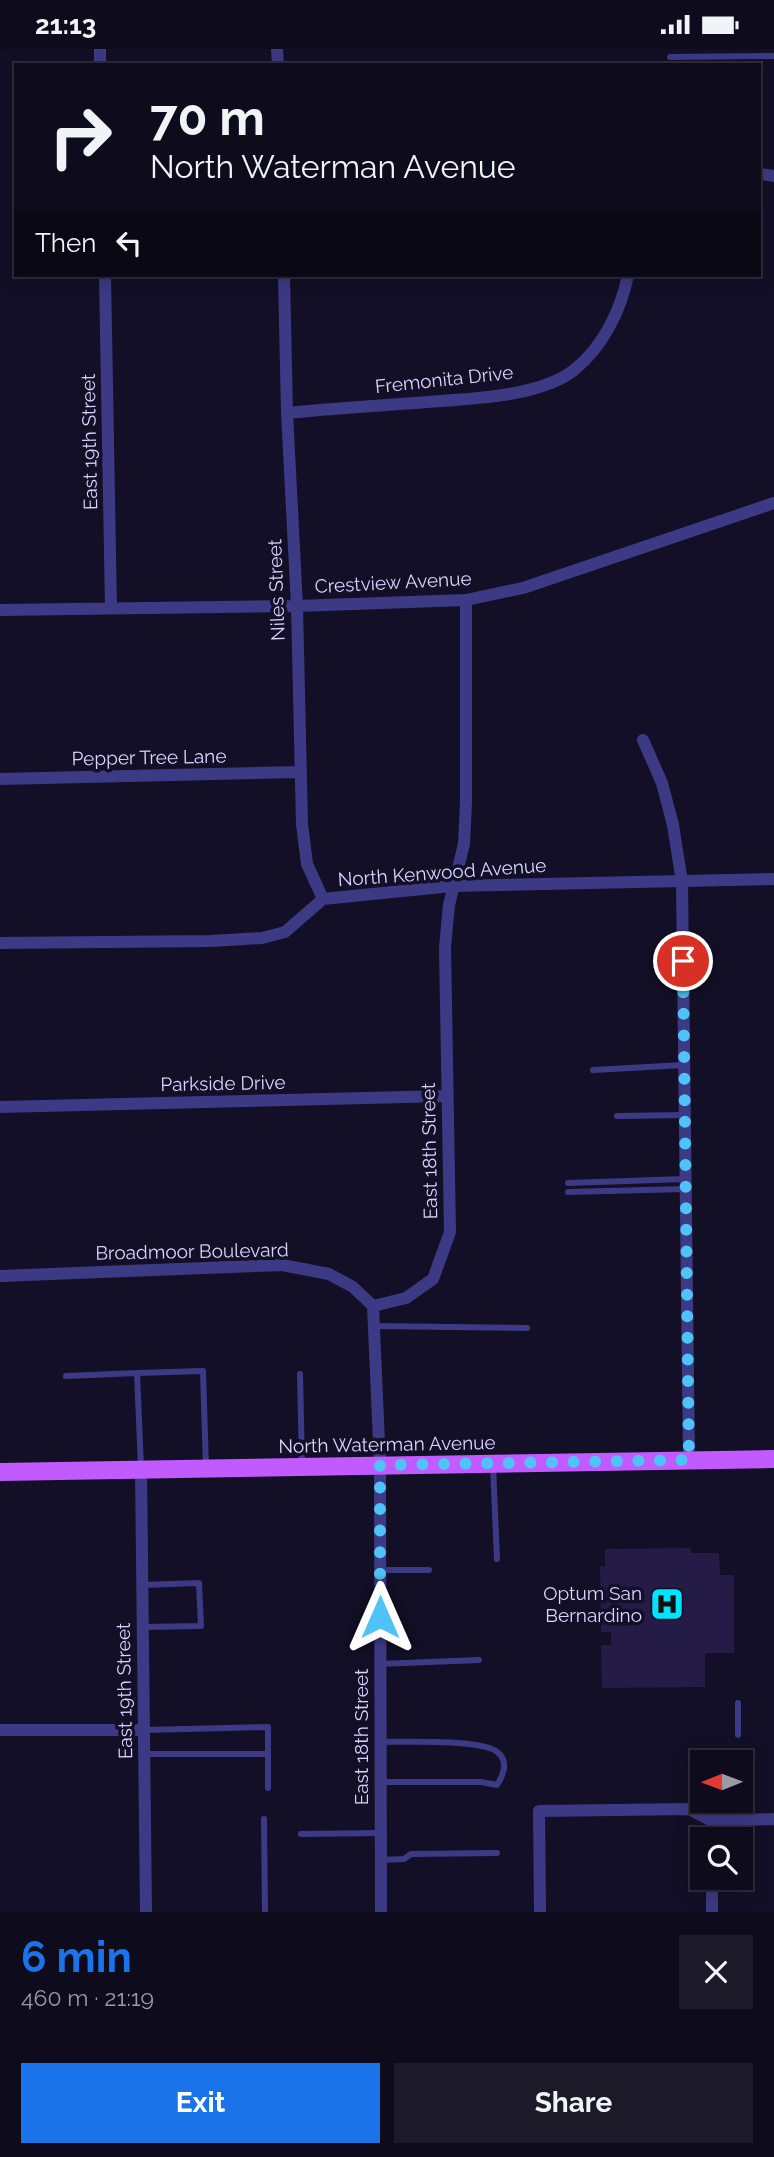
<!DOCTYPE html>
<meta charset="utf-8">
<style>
:root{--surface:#0e0b1c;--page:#1c1929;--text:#f1f3f6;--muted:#9b9ba3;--line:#2e2b3b;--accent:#1a73e8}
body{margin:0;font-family:Raleway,sans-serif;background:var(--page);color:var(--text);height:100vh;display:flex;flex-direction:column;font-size:26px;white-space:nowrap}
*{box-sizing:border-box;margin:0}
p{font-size:23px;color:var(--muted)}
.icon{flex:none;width:38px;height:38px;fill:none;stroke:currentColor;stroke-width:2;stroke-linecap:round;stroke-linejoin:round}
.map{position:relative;height:1863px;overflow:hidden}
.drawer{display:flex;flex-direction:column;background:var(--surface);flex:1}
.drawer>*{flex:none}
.hud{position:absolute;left:14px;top:14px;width:747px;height:214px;border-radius:0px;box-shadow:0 4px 18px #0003,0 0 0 2px var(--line);background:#0e0b1c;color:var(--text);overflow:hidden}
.needle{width:46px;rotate:269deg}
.buttons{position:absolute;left:690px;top:1701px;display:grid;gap:14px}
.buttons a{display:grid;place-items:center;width:63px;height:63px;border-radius:0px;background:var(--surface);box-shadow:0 4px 18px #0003,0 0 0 2px var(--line);font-size:35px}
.pin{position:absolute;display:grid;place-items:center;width:60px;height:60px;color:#fff;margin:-30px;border:4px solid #fff;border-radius:50%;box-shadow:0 2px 7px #0007}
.me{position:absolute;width:77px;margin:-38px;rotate:0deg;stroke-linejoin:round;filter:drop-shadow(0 0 5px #0008)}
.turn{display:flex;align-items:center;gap:24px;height:147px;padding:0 21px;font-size:32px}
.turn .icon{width:91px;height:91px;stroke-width:2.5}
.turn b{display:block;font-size:49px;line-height:60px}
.then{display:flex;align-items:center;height:66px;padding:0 21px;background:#0003;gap:14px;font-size:26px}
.round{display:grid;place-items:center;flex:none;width:74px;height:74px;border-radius:0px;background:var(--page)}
.summary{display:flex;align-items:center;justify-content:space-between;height:119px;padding:0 21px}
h1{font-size:42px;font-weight:700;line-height:52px;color:var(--accent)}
.primary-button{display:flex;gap:14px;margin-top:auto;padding:14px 21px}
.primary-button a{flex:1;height:80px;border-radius:0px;background:var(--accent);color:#fff;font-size:28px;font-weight:700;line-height:80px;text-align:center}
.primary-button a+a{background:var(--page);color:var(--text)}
.status{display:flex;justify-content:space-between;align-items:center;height:49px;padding:0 35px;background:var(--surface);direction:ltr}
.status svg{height:19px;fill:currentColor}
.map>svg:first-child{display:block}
</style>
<div class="status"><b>21:13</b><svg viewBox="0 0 49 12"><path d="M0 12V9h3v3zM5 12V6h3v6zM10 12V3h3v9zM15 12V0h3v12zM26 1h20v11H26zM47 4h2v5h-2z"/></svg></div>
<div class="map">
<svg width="774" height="1863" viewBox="0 0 774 1863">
<rect width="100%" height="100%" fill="#130f26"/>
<path fill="#241b47" d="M691,1499V1504H719L720,1526H734V1604H705V1638L602,1639L601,1596H611V1583H601L600,1517H605V1500Z"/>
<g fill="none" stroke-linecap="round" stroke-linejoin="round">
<path stroke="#3d3a85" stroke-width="6" d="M670,8L774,7
M593,1021L684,1016
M617,1067L684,1066
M568,1134L685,1130
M568,1143L685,1140
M374,1277L527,1279
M137,1324L203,1322L206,1419
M300,1325L302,1416
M66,1327L137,1324L141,1419
M493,1417L497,1510
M380,1521H429
M142,1536L199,1534L201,1577L143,1578
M380,1615L479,1611
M738,1654V1686
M144,1681L268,1678V1739
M380,1693C404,1693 478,1690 496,1702C509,1711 504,1725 497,1736L481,1733H380
M144,1705H268
M264,1770L265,1863
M301,1785L380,1784
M381,1811L404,1810L411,1805L497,1804"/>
<path stroke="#3d3a85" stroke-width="12" d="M100,0V16
M277,0L278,16
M760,125L774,127
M105,226L111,559
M284,226L287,364L297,557L302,775L307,815L323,850
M287,364C329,360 372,357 414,354C459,350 538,350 574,321C603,298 621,261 628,226
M0,561L297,557L466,551L523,539L774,454
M643,691L662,734L673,776L682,833L689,1411
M0,730L299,723
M0,894L211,892L262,889L285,883L323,850L452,837L774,830
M0,1058L447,1047
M0,1227L282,1216L329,1225L353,1238L373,1257
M141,1420L146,1863
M0,1681H144
M712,1772L774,1770
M712,1790V1772
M381,1863L380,1416L373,1257L406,1249L433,1230L450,1183L445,898L449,856L464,795L466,753V551
M540,1863L539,1762L689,1760L712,1772
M712,1863V1829"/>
<path stroke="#c25bff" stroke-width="18" d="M0,1423L774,1410"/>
</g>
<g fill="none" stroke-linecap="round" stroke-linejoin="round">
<path stroke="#4fc3f7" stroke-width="12" stroke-dasharray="0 21.6" d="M380,1568V1416L689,1411L683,912"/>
</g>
<defs>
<symbol id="hospital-square" viewBox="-11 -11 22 22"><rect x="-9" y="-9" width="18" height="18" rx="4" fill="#00e5ff" stroke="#130f26"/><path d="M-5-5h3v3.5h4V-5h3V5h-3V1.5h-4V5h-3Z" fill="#111"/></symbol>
</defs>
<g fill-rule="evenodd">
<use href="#hospital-square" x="648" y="1536" width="38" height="38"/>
</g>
<g text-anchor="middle" stroke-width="7" stroke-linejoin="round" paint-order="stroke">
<g font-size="19" fill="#d9d4ff" stroke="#130f26">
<text transform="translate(444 330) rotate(-6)" y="7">Fremonita Drive</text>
<text transform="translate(89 393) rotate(-91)" y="7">East 19th Street</text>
<text transform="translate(393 533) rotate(-3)" y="7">Crestview Avenue</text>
<text transform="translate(276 541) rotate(-92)" y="7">Niles Street</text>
<text transform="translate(149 708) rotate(-1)" y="7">Pepper Tree Lane</text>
<text transform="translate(442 823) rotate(-4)" y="7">North Kenwood Avenue</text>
<text transform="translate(223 1034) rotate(-1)" y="7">Parkside Drive</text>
<text transform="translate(429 1102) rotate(-91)" y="7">East 18th Street</text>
<text transform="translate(192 1202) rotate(-1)" y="7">Broadmoor Boulevard</text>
<text transform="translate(387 1395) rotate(-1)" y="7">North Waterman Avenue</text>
<text transform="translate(124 1642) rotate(-91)" y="7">East 19th Street</text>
<text transform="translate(361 1688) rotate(-90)" y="7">East 18th Street</text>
</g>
<g font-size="19" fill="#d9d4ff" stroke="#130f26" text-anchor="end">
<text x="642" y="1551">Optum San<tspan x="642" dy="22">Bernardino</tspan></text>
</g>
</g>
</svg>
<div class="buttons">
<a><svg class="needle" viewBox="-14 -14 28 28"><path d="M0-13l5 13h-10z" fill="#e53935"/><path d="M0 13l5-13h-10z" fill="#9b9ba3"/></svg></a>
<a><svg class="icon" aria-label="search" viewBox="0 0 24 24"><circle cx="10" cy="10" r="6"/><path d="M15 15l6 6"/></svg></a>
</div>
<div class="pin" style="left:683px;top:912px;background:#d93025"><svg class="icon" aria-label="arrive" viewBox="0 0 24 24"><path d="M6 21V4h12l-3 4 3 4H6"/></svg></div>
<svg class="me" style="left:380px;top:1568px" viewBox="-20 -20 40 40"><path d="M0-17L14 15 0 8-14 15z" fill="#4fc3f7" stroke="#fff" stroke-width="4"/></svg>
<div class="hud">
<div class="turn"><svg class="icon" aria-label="right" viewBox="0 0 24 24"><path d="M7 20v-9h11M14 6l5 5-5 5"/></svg><div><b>70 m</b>North Waterman Avenue</div></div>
<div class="then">Then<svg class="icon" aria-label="left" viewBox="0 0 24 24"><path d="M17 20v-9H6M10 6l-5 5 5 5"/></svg></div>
</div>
</div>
<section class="drawer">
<div class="summary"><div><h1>6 min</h1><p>460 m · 21:19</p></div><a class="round"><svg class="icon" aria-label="close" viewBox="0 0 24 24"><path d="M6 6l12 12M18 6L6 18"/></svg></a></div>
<div class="primary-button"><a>Exit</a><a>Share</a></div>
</section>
